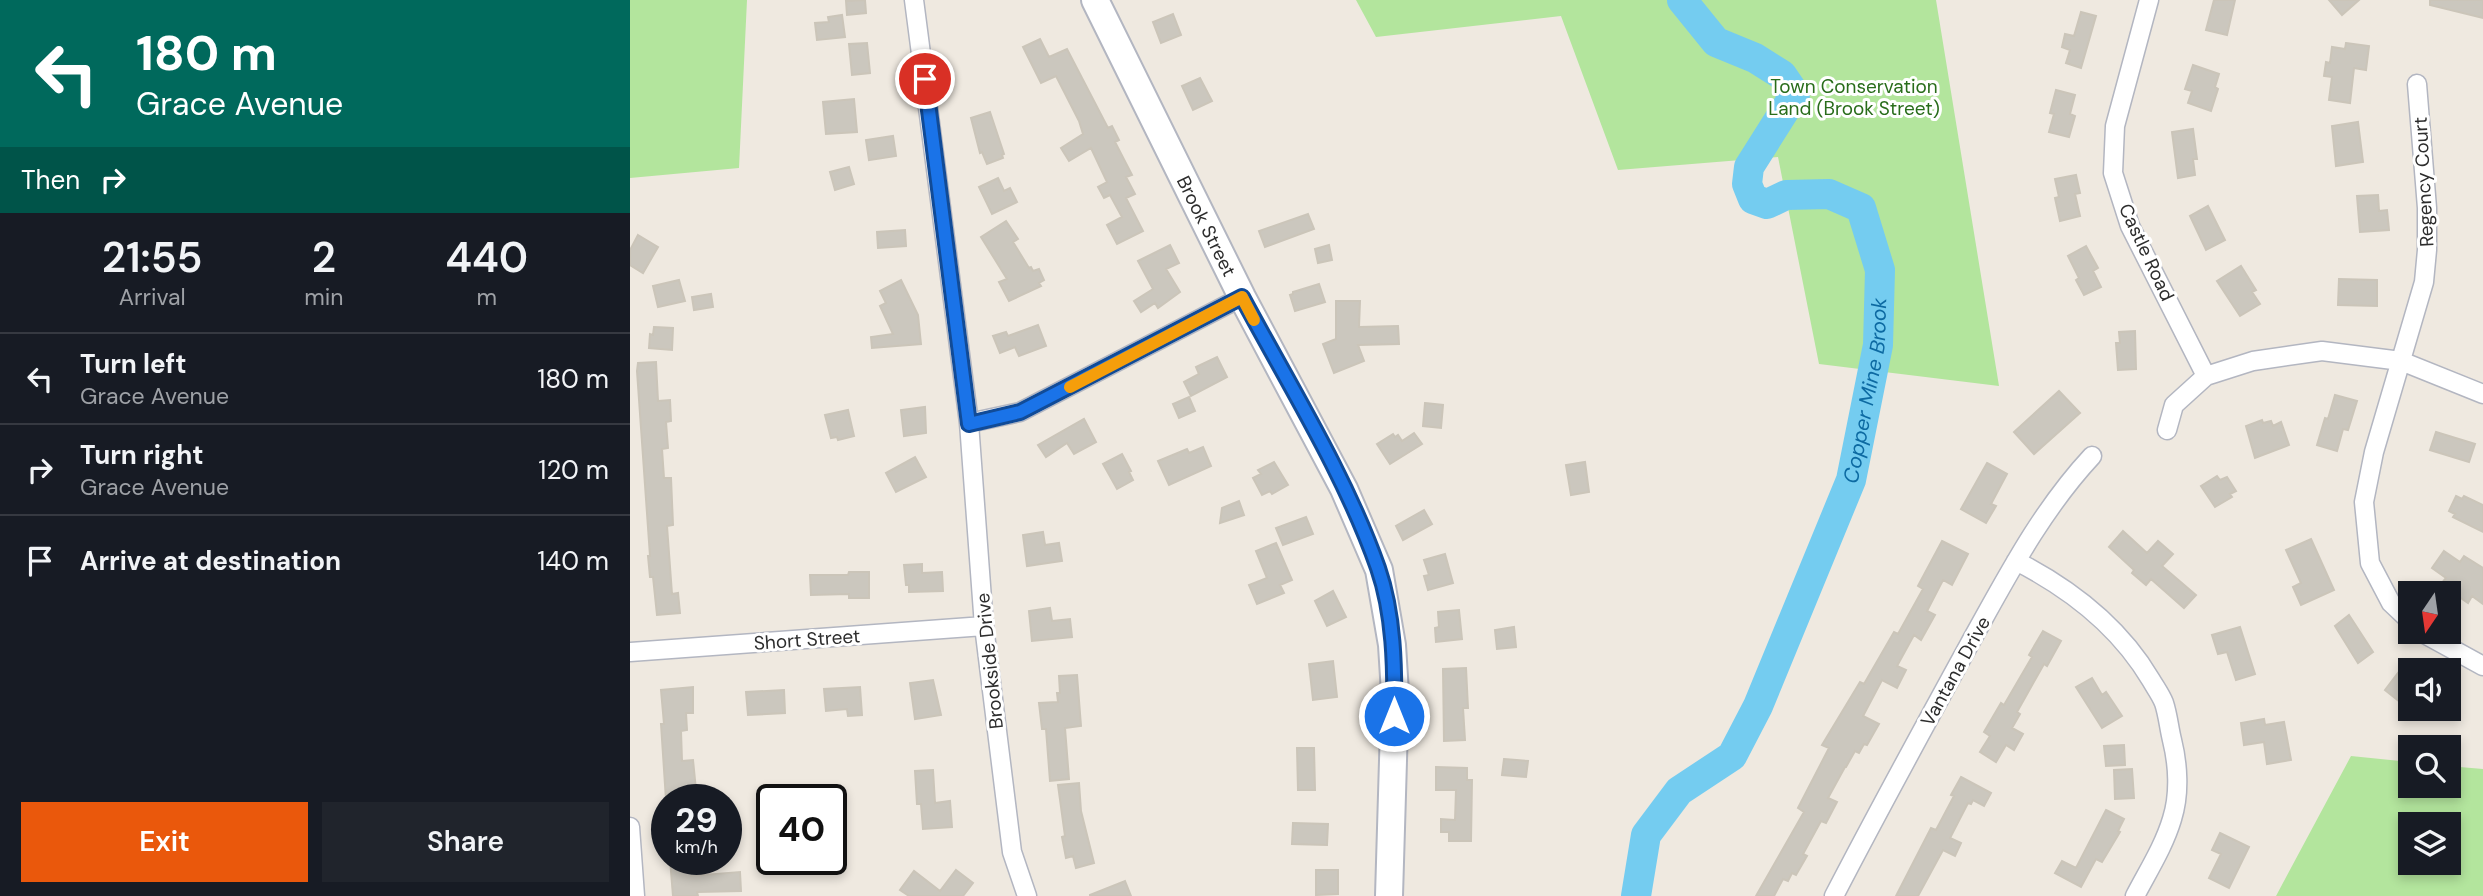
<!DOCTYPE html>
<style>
:root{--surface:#171b24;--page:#20242c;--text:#f1f3f6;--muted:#9ea1a6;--line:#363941;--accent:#ea580c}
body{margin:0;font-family:"DM Sans",sans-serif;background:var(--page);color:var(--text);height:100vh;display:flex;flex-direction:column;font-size:26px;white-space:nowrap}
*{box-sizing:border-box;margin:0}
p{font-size:23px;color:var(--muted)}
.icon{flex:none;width:38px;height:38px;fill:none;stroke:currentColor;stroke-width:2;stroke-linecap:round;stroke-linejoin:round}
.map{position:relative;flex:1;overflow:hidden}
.sheet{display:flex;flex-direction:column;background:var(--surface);width:630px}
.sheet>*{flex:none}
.top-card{background:#00695c;color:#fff;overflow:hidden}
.needle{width:46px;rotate:193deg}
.controls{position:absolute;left:1768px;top:581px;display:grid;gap:14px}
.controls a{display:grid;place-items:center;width:63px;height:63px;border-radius:0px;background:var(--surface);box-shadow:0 4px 10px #0003;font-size:35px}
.speed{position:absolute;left:21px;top:784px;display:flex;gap:14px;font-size:35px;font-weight:700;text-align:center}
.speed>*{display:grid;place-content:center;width:91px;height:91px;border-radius:50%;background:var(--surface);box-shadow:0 4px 10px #0003;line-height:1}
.speed small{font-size:18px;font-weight:400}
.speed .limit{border:4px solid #111;border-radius:10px;background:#fff;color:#111}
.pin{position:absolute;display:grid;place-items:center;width:60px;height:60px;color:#fff;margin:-30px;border:4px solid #fff;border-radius:50%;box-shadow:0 2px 7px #0007}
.me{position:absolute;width:77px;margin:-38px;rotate:0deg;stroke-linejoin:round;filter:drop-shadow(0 0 5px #0008)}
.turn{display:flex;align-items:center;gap:24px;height:147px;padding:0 21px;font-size:32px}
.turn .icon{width:91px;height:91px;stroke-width:2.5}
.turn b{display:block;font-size:49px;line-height:60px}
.then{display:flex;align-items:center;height:66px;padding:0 21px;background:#0003;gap:14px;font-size:26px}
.eta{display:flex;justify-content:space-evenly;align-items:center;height:119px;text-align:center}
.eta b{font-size:42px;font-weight:600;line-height:49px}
.button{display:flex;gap:14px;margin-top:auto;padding:14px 21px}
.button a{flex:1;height:80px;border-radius:0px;background:var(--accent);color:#fff;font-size:28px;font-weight:600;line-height:80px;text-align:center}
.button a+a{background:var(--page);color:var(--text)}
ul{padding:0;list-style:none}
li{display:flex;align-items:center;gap:21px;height:91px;padding:0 21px;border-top:2px solid var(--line)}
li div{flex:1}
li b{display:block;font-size:26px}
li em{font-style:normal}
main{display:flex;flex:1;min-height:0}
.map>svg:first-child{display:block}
</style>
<main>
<section class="sheet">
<div class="top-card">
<div class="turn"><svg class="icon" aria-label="left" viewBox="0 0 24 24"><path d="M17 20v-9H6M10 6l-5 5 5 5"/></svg><div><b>180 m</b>Grace Avenue</div></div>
<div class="then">Then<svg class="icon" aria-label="right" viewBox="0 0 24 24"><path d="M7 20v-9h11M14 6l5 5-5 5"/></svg></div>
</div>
<div class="eta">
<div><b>21:55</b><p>Arrival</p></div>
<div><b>2</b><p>min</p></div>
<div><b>440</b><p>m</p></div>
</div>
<ul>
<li><svg class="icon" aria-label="left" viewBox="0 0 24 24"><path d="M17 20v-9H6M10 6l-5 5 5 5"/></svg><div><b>Turn left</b><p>Grace Avenue</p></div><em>180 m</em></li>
<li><svg class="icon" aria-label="right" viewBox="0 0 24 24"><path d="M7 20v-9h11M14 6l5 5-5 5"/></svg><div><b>Turn right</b><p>Grace Avenue</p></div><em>120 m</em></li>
<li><svg class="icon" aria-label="arrive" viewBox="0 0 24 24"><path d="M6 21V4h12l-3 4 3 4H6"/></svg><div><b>Arrive at destination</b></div><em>140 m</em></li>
</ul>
<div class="button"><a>Exit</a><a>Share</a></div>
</section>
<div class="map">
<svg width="1853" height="896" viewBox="0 0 1853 896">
<rect width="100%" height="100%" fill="#efe9e0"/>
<path fill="#b3e59d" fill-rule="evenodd" d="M0,0H117L109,168L0,178Z
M726,0H1306L1369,386L1189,364L1148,157L988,170L931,16L746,37Z
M1721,756L1780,762V786H1818V766L1853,769V896H1646ZM1780,824H1818V863H1780Z"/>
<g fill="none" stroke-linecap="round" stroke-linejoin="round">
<path stroke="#74ccf0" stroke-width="30" id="s1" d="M1006,896L1016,835L1049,791L1102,756L1128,706L1221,480L1248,345L1250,270L1231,208L1199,194L1156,195L1137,204L1123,199L1117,184L1119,167L1165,94L1152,75L1125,58L1086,42L1052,0"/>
</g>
<path fill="#cbc7be" stroke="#cbc5b9" stroke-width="2" d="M235,0L236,13L217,15L216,1Z
M1584,0H1605L1597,35L1576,30Z
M1699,0H1729L1712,15Z
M1800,0H1853V18L1800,5Z
M1451,12L1466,16L1451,68L1436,63L1440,50L1432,47L1435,34L1444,36Z
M543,14L551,35L531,43L523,22Z
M212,15L215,37L187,40L185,23L199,22L198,17Z
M410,39L419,57L437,49L478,128L482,126L489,140L485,142L502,175L496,177L505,194L496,198L513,231L487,244L477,225L492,217L480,195L474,198L468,187L477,182L461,148L439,161L431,148L453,134L449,121L426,76L411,83L393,47Z
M237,43L240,73L222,75L219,44Z
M1716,43L1739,46L1736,70L1724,68L1720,103L1699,100L1702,77L1694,76L1696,62L1700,63L1702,47L1715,49Z
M1563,65L1589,74L1585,87L1588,89L1581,111L1558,103L1562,91L1555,89Z
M570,78L582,101L563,110L552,86Z
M1426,90L1445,95L1440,114L1445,116L1439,137L1419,132L1424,114L1420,113Z
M224,99L227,132L196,134L193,102Z
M360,112L374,154L372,155L373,158L357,164L352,152L350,153L341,118Z
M1728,122L1733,162L1706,166L1702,126Z
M1563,129L1567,159H1563L1565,175L1548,178L1542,132Z
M263,136L266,156L239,160L236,140Z
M219,167L224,184L205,190L200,172Z
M1446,175L1450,193L1445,194L1450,216L1430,221L1425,198L1429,197L1425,179Z
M368,178L374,191L380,188L387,202L362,214L349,187Z
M1748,195L1749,211L1757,210L1759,230L1730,232L1727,196Z
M1578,206L1595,240L1576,250L1560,216Z
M678,214L684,229L635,247L629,231Z
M376,221L388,239L383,242L399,268L401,267L403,271L409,269L414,280L409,283L411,286L379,301L369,282L377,279L351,237Z
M275,230L276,246L248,248L247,232Z
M8,235L28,247L13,273L0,265V250Z
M540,245L549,263L536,269L550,292L528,308L525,303L511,312L504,301L523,289L508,261Z
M699,245L702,260L688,263L685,249Z
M1456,246L1468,268L1463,271L1471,287L1454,295L1446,280L1449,278L1438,256Z
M1611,266L1626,290L1622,292L1630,304L1610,316L1587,281Z
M1709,279L1747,280V306L1708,305Z
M49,280L55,301L28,307L23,286Z
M271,280L288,315L291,344L242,348L241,337L263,334L250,306L256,303L250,291Z
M689,284L695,302L665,311L660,295L663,294V292Z
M81,294L83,307L64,310L62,297Z
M706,301H730L729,327L768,326L769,344L728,345L734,361L704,373L693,344L706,339Z
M408,325L416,346L389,356L385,347L370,353L363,336L376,332L378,336Z
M24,327L43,328L42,350L19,348L20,334L23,335Z
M1505,331L1506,369L1488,370L1486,343H1490L1489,332Z
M587,357L597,377L561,396L554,382L569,374L566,367Z
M26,362L28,401L40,400L41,421L36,422L38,448L32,449L34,478H41L43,525L37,526L42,594L48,593L50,613L27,615L23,577H20L18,556H20L7,371L8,363Z
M1429,391L1450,413L1404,454L1384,432Z
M1705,395L1727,401L1718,430L1713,429L1707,451L1687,445L1695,418L1698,419Z
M559,397L565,411L549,418L543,404Z
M795,403L813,405L811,428L793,426Z
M295,407L296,433L274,436L271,410Z
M218,410L224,436L208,440L207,437L201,438L195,415Z
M454,419L466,442L444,454L437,443L416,457L408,445Z
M1632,420L1633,423L1641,421L1643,426L1651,422L1659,445L1625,458L1616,426Z
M1806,432L1845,444L1839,462L1800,450Z
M784,433L792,444L760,464L747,444L763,434L765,437L768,435L772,441Z
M573,447L581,466L539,485L528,461L557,449L559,453Z
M492,454L501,471L499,472L503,480L487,489L473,464Z
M285,457L296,477L266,492L256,473Z
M644,462L658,485L642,494L640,491L632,495L623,478L631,474L628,470Z
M955,462L959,492L941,495L936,465Z
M1357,463L1377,474L1361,504L1366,506L1356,523L1331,509Z
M1587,476L1590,480L1597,477L1606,491L1600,494L1602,497L1585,507L1571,486Z
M1826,496L1832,499L1834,496L1853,505V532L1823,517L1825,514L1819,511Z
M609,501L614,515L590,523L592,508Z
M794,510L802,524L773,540L766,526Z
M676,517L683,534L653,545L646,528Z
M1493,531L1517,553L1528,541L1543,554L1532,566L1566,595L1554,608L1521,579L1516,585L1502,573L1504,570L1479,547Z
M413,532L415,545L429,543L432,561L397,566L393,535Z
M1681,539L1704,590L1671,605L1663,587L1671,583L1656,550Z
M1312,541L1338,554L1322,585L1313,580L1297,611L1305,615L1291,640L1284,635L1267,666L1276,670L1267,688L1252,680L1233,716L1249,724L1237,745L1234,744L1229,753L1225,751L1216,767H1215L1198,798L1207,802L1196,823L1191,821L1173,854L1177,856L1166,875L1162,873L1158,881L1153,879L1144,896H1126L1174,812L1168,808L1199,748L1192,745L1230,682L1234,684L1264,632L1268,634L1293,589L1288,586Z
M646,543L662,580L650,585L654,593L627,604L619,585L637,578L626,551Z
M1814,551L1830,562L1834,556L1853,568V604L1842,596L1838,603L1811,584L1816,578L1802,568Z
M815,554L823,583L798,590L794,576L799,575L794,560Z
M292,564V573L312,572L313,591L279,592V585H276L274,565Z
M219,572H239V598H219V594L181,595L180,575H218Z
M703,591L716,617L697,626L685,601Z
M420,608L422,621L440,619L442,637L402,641L399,611Z
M829,610L832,639L806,642L805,628L809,627L808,612Z
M1719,615L1743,652L1728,663L1705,626Z
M884,627L886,647L867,649L865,630Z
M1610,627L1625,674L1606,680L1597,652L1588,654L1582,635Z
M1413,631L1431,641L1417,666L1414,664L1387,712L1390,714L1382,728L1393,734L1384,750L1376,745L1366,762L1350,752L1360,736L1354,732L1371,703L1374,705L1402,657L1399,655Z
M703,661L707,697L683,700L679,664Z
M836,668L838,708H833L835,740L814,741L813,669Z
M1768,673L1780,682V710L1755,690Z
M447,675L451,726L435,728L439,779L420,781L416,729H412L409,703L428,702L427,693H430L429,676Z
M1462,678L1472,695L1476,692L1492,716L1472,728L1446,687Z
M303,680L311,715L285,719L280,683Z
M63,687V713H56L57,730L51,731L52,761L63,760L67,800H36L31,724H34L31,690Z
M230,687L232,715L218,716L217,709L196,711L194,689Z
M154,690L155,713L118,715L116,692Z
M1634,719L1635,725L1654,722L1661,760L1637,764L1634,742L1614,745L1611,723Z
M1494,745L1495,765L1476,766L1474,746Z
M667,748H684L685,790H668Z
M874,759L898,761L896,777L872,775Z
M806,767L837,768V780H842L841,841H819V832H811V819L825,820L826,790H806Z
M1502,769L1504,798L1485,799L1484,770Z
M303,770L305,803L320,801L322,827L293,829L291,804H287L285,771Z
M1331,777L1361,793L1354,806L1343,800L1341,804L1338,803L1320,838L1331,843L1325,856L1313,850L1288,896H1266L1301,828L1306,830L1324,796L1321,795Z
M449,783L451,811L464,863L446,868L443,856L436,858L432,837L435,836L428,785Z
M1476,810L1494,819L1488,831L1490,832L1472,862L1466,859L1451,887L1425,873L1432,861L1446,868Z
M663,823L698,824L697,845L662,844Z
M1590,833L1619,847L1599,888L1579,878L1591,854L1582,850Z
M40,859H60L61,876L110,872L111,891L67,892L68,896H43Z
M326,870L343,883L333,896H279L270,890L284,871L310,891Z
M686,870H708V894L686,895Z
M495,881L501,896H460V895Z"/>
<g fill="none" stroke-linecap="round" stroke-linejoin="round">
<defs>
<path id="street" d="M284,0L339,423L354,626L382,852L397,896
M1519,0L1485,126L1483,173L1500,226L1576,376
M339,423L390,412L612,297
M1537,430L1544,405L1576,376L1623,361L1692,351L1771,361L1853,394
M1386,561C1441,589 1489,626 1521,680C1525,687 1531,695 1534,703C1538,715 1539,728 1542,740C1548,764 1550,794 1542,819C1534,846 1518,871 1505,896
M1780,621L1761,603L1740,563L1734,502L1744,452L1794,282L1797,250V208L1787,84
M1791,632L1853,666
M0,652L354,626
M0,827L5,896
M1204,896C1248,811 1294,727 1340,643C1377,577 1410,512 1462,456"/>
<g id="secondary">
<path id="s2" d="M465,0L612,297L714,489L749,570L762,645L765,693L759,896"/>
</g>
</defs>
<use href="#street" stroke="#b3b6c1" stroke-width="21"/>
<use href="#secondary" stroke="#b3b6c1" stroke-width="30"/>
<use href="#street" stroke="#fff" stroke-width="18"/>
<use href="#secondary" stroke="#fff" stroke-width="26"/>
</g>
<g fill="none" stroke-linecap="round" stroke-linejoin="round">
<defs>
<path id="route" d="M295,79L339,424L390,412L612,297C659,385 715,474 748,568C764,614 765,668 764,716"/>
</defs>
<use href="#route" stroke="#114b97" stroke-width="18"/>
<use href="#route" stroke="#1a73e8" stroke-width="12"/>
<path stroke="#f59e0b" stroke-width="12" d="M440,387L612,297L624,320"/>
</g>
<g text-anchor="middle" stroke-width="6" stroke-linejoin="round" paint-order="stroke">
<g font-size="19" fill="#296d1b" stroke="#fff">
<text x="1224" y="93">Town Conservation<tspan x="1224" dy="22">Land (Brook Street)</tspan></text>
</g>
<g font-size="19" fill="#2d2d2d" stroke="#fff">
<text transform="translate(1793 182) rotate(-93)" y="7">Regency Court</text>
<text dy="7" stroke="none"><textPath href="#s2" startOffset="252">Brook Street</textPath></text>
<text transform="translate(1517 252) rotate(65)" y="7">Castle Road</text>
<text transform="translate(177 639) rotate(-4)" y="7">Short Street</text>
<text transform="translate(359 661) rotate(-96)" y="7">Brookside Drive</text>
<text transform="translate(1325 671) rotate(-61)" y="7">Vantana Drive</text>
</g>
<g font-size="21" font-style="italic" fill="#0d6aa2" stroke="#fff">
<text dy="7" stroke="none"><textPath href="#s1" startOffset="572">Copper Mine Brook</textPath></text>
</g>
</g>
</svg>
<div class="controls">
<a><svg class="needle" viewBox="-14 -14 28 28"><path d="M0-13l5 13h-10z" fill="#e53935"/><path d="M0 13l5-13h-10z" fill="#9ea1a6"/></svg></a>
<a><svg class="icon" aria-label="sound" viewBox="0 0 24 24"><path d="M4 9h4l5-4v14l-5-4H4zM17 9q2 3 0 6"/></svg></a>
<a><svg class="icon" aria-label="search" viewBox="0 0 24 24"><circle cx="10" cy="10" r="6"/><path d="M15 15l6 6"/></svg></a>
<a><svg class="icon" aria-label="layers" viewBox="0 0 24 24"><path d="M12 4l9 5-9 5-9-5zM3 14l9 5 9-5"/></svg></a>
</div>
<div class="speed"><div>29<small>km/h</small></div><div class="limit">40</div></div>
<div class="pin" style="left:295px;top:79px;background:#d93025"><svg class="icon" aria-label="arrive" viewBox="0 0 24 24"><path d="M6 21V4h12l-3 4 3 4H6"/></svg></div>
<svg class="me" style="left:764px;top:716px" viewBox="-20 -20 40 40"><circle r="17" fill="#1a73e8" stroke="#fff" stroke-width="3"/><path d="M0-11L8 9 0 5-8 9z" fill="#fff"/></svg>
</div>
</main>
